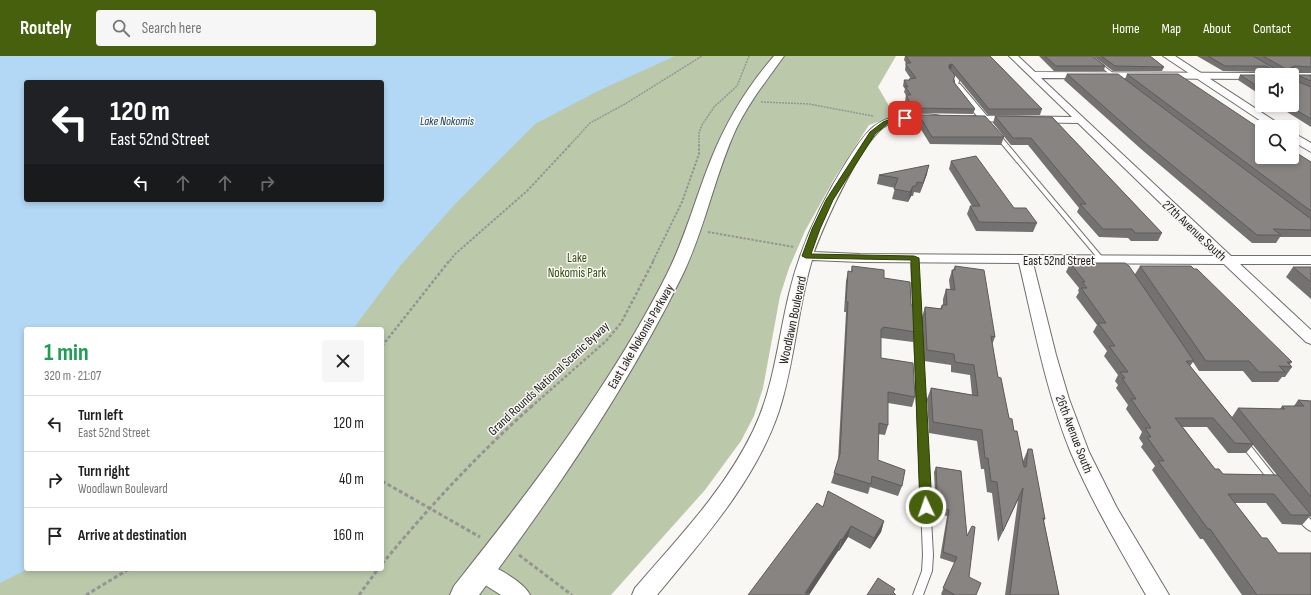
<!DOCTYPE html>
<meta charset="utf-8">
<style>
:root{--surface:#fff;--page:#f6f6f6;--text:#222;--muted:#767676;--line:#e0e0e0;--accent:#46600d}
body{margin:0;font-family:"Sofia Sans Condensed",sans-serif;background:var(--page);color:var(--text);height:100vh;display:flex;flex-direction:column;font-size:15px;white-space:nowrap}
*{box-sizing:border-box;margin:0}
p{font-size:13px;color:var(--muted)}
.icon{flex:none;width:22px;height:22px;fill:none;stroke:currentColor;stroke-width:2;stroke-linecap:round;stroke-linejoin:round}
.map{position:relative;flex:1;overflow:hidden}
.side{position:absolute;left:24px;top:271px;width:360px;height:244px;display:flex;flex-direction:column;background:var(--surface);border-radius:4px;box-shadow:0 2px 6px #0003}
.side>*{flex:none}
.hud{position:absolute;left:24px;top:24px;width:360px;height:122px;border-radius:4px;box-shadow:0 2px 6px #0003;background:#202124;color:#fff;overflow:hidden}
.buttons{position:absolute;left:1255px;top:12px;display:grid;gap:8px}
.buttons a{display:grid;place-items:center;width:44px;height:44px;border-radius:4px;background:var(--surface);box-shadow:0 2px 6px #0003;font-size:20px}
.pin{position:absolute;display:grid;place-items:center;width:34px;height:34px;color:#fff;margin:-17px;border-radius:8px;box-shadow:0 2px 6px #0006}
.me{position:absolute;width:44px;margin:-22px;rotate:357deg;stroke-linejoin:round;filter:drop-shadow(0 0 3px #0008)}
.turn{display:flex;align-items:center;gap:14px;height:84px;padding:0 20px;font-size:18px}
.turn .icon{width:52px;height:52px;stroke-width:2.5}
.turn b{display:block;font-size:28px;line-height:34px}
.lanes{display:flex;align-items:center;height:38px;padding:0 20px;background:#0003;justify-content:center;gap:20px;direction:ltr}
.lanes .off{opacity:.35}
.round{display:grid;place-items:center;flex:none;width:42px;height:42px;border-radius:4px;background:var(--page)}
.summary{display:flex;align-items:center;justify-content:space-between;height:68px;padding:0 20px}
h1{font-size:24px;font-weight:700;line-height:30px;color:#1e9e55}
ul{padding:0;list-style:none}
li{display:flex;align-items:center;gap:12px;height:56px;padding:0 20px;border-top:1px solid var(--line)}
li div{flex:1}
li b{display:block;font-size:15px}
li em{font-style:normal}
header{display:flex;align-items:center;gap:24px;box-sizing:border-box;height:56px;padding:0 20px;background:var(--accent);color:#fff}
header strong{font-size:19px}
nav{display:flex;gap:22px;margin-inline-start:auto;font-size:14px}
.search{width:280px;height:36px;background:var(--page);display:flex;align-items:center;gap:10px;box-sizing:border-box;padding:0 14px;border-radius:4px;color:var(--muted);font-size:15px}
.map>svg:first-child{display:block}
</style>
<header>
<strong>Routely</strong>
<div class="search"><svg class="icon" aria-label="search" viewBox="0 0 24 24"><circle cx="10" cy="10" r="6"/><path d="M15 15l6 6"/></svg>Search here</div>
<nav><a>Home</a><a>Map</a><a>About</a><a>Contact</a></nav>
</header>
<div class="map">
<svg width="1311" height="539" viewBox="0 0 1311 539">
<rect width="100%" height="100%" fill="#f9f7f4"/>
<path fill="#bbc9aa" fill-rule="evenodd" d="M0,0H896L878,31L895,60L869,69L834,123L805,175L789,212L780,240L763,332L754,360L741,385L705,434L611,539H0ZM26,26H382V144H26ZM26,273H382V513H26Z"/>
<path fill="#b3d8f5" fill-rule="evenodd" d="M0,0H675L598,35L535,68L456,147L400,210L353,273H26V513H28L0,527ZM26,26H382V144H26Z"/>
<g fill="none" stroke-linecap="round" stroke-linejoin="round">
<defs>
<path id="service" d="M1087,0H1091L1118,21V23H1116Z
M949,15H951L959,24L958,31L955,30V24L949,17Z
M995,78H999L1104,203L1105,204L1104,205H1100L995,80Z
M914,200L917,202L933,499L932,515L923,539H913L922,515L923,499L911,202Z
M1243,383L1246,384L1277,423L1278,425L1277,427L1274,429L1271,427L1240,388L1239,386L1240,384Z
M1300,454L1303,455L1311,464V475C1305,473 1298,464 1295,458L1297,455Z"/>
<path id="minor" d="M1009,0H1018L1035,16L1262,17L1266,19H1262V23L1041,22L1231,200H1311V208H1240L1311,274V288L1306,286L1224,208L1033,207L1056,299L1069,343L1089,396L1117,452L1169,539H1146C1119,492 1092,446 1071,397C1046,336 1034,270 1019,207L860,206L812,204C797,254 795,306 779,355C755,426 703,483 657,539H632L635,532C678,482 724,435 753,375C774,332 778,283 789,238C800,191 821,146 847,105C865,78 873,61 909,59C916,58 939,57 944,62L939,65C922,65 903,61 887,69C862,82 824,169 814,196L860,198L1215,200L1078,67L966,65L964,63L966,61L977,60L954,32L953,30L954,28H960L987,60L1072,61Z
M1292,17H1311V23H1292V19H1288Z
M482,506C495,510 524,526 530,539H501L474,522L471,515L474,508Z"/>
<path id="tertiary" d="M774,0H784C767,24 749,46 736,73C714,121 705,173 682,220C626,334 554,438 479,539H450L454,530C532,432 610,331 667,218C686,180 696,140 712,101C727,64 748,30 774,0Z
M1163,0H1175L1284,71H1270Z
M1292,76L1311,87V96L1292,85Z"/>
</defs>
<use href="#service" stroke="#6f6d6a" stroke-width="2"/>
<use href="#minor" stroke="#6f6d6a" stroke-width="2"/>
<use href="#tertiary" stroke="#6f6d6a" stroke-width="2"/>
<path stroke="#969492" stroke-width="1.5" stroke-dasharray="2 1" stroke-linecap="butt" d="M761,46L809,48L873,60
M569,90L590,67L625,48L702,0
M699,90V77L702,69L714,51L737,30L749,0"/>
<path stroke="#969492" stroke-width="2" stroke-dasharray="2.5 1.5" stroke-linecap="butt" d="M708,176L794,191
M450,205L454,199L527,135L570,89
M653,205L682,146L699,98V89"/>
<path stroke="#969492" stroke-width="2.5" stroke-dasharray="3 2" stroke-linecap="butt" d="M382,290L450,204
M531,351L606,285L621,267L654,204"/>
<path stroke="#969492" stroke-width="3" stroke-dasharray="4 2.5" stroke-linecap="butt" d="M382,425L480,481
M519,499L572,539
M382,508C428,452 478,398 532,350
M86,539L129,513
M359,539L378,513"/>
<use href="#service" fill="#fff" fill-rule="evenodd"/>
<use href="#minor" fill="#fff" fill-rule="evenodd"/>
<use href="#tertiary" fill="#fff" fill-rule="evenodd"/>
</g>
<path fill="#747270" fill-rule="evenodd" d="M905,0H990L1042,53L1040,59H988L951,14H950L953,25L975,53L973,58L912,57L905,45L906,39L904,36L905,33L903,30L904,24H909V23H911L905,14L906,7L904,4Z
M1039,0H1092L1105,10L1104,15H1054Z
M1093,0H1150L1164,11L1162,15H1113Z
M1197,0H1311V16H1294L1295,24L1297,19H1311V71L1276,49H1292L1264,19L1265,17L1262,16L1223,15Z
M1067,18L1125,23L1127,18L1311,106V181H1280L1276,187H1252L1141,93L1064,24Z
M1240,19H1262V40L1238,24Z
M919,59L1004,81L1001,89L930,88L917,67Z
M995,60L1052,61L1162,177L1158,185H1131L1128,182L1099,181L1077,156L1079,152L1028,89H1011L993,67Z
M951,105L1014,152L1037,167L1033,176L976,175L967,158L970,150H972L949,113Z
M927,118L920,137L914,136L913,140H911L908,146L892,143L895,132L877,128L879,119Z
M1070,207L1135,218L1140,210L1292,306L1290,308L1292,311L1285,321H1282L1278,326H1252L1243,315H1199L1193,306L1190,310L1232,361L1238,352L1280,353L1282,350H1294L1298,344L1311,345V462L1310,460L1302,469L1282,468L1266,447H1235L1262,482L1311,539H1242L1203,483H1200L1152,414L1155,410L1141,391L1143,388L1139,382L1142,376L1126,353L1128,349L1116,332L1118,329L1115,325L1118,319L1104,300L1107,295L1093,276L1097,269L1076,241L1079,236L1078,235L1079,232L1066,216ZM1183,371H1207L1228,397H1246L1253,389L1277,419L1223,418L1215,413Z
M852,210L884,222L911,249L916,276L913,286L881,282V302L915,341L912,351L888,347V369L885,379L878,378V404L902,430L898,440L870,431L868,438L831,427L838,405L846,256H844L846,225L848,215L851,216Z
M955,210L995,281L992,289L998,321L1009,362L1014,375L1023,405L1028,393L1045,463L1044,465L1059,539H1005L1018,444L998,486L992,437L987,436L984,413H981L977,385L929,377L927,343L931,332L972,339L970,319L951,316V309L924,305L922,261L925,251L940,253L942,249H943V243L946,233H950L949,224L952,214H953Z
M1293,211H1311V243L1286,221Z
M936,411L961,415L969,521L976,539H942L941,538L955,507L940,502L947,460L936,457L934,416Z
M823,451L884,465L881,476L870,493L848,481L839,495H838L809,539Z"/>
<path fill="#5e5c5b" d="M952,8L951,14H948L949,9Z
M1295,10L1292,16L1287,18L1290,12Z
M929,109L927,118L920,137L923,127Z
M913,130L911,140L908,146L910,136Z
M884,465L881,476L870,493L874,482Z
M851,470L848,481L839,495L842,484Z
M841,483L838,495L809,539L805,537Z"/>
<path fill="#878482" stroke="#5e5c5b" d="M906,0H990L1042,53H989L952,8L949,9V12L955,19L953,25L975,53L913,52L906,39H911L905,30L908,31L904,24H910L909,23L916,22L906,9V7H911Z
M1045,0H1092L1105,10H1056Z
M1101,0H1150L1164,11L1115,10Z
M1208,0H1253L1279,15H1285L1286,13L1263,0H1311V11L1295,10L1290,12L1291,15H1293L1294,24L1311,31V63L1288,49H1292V19H1265L1266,15H1270V12L1265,10H1225Z
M1067,18H1118L1311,163V174L1273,173L1281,179H1257L1144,86Z
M1127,18H1178L1262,74V101H1292V94L1311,106V155Z
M1240,19H1262V33Z
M1297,19H1311V25Z
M919,59L985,60L1004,81H932Z
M995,60L1052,61L1162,177H1135L1132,173H1103L1080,148H1086L1031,82H1013Z
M976,100L1014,152H1026L1037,167L979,166L970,150H980L951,105Z
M929,109L923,127L917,126L916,130H913L910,136L894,133L898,122L879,119Z
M1070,207H1125L1129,210L1194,305H1186L1253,388L1235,387L1213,362H1175L1215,413H1219L1223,418L1278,419L1311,459H1291L1274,438H1228L1262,482H1267L1278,497H1311V539H1257L1210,473H1208L1158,405H1164L1147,381H1151L1145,372H1151L1131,343H1136L1122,322H1125L1120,316H1128L1109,290H1115L1098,267H1106L1081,232H1087L1082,226H1085Z
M852,210L884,214V222L910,226L911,249L915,250L916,276L883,271V273H881V302L913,307L915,341L888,336V369L879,367L878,404L905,414L902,430L872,420L871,428L834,417L840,398L848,246H846L848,215L852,216Z
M955,210L984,214L995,281L991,280L998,321L1001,322L1009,362L1012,363L1014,375H1017L1024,411H1026L1028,393H1032L1045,463L1043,462L1059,539H1010L1023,432L1003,475L997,426L991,425L988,402H985L982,374L933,366L931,332L978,340L974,309L955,306L954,298L927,294L925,251L942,253V249H947L946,233L955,234L952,214H955Z
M1140,210H1191L1194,213H1197L1292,306H1287L1292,311L1279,310L1285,316H1259L1249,305H1206Z
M1293,211H1311V226Z
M1298,344L1311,345V441L1238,352L1285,353L1282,350H1304Z
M936,411L961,415L967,480L972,470L975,471L969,521L981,527L976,539H955L943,532L957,501L943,496L949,454L938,452Z
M828,435L884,465L874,482L851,470L842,484L841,483L805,537L808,539H748L817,447L823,451Z
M878,522L895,533L893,536L896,539H867Z"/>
<path fill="#46600d" stroke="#2e3e08" d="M905,61H907V64L887,68L875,78L833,144L820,173L811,198L914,200L919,202L932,451L930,454L926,456L921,454L920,451L911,204L806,202L802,200L812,173L826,144L870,76L883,66L893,62Z"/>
<g text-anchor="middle" stroke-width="3" stroke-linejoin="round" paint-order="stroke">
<g font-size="12" font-style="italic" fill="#0a3855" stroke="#f9f7f4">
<text x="447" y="69">Lake Nokomis</text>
</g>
<g font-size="13" fill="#242322" stroke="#f9f7f4">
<text transform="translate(1195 174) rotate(43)" y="5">27th Avenue South</text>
<text x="1059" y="209">East 52nd Street</text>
<text transform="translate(792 264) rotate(-78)" y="5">Woodlawn Boulevard</text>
<text transform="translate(640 280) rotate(-60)" y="5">East Lake Nokomis Parkway</text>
<text transform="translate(548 322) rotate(-43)" y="5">Grand Rounds National Scenic Byway</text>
<text transform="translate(1075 378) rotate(69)" y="5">26th Avenue South</text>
</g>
<g font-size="13" fill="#3a4f14" stroke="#f9f7f4">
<text x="577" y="206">Lake<tspan x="577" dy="15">Nokomis Park</tspan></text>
</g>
</g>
</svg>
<div class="buttons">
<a><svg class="icon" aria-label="sound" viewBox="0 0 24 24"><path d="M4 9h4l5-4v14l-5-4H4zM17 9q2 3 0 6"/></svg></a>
<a><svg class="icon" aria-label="search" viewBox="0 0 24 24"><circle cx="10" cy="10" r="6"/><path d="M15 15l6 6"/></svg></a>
</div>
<div class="pin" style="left:905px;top:62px;background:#d93025"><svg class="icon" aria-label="arrive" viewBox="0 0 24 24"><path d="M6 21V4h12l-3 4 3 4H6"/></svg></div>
<svg class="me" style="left:926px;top:451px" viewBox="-20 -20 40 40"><circle r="17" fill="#46600d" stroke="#fff" stroke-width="3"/><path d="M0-11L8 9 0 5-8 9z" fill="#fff"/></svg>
<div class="hud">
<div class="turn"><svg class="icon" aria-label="left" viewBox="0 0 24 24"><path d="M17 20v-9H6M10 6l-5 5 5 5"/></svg><div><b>120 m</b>East 52nd Street</div></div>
<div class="lanes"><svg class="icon" aria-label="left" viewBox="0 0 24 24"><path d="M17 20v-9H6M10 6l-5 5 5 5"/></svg><svg class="icon off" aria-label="ahead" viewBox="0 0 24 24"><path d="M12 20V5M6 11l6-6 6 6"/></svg><svg class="icon off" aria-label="ahead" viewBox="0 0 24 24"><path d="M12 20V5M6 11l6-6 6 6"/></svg><svg class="icon off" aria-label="right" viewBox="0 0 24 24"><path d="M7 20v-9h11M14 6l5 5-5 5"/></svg></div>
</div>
<section class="side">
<div class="summary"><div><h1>1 min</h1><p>320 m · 21:07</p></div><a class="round"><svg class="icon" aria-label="close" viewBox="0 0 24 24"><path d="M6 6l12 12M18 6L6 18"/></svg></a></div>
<ul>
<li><svg class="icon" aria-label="left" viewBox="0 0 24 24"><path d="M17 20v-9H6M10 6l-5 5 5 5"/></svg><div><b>Turn left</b><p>East 52nd Street</p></div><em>120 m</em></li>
<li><svg class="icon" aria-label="right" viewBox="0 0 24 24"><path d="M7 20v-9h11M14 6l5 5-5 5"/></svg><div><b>Turn right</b><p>Woodlawn Boulevard</p></div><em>40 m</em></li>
<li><svg class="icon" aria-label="arrive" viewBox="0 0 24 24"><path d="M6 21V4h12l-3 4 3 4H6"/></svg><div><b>Arrive at destination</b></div><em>160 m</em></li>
</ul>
</section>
</div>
